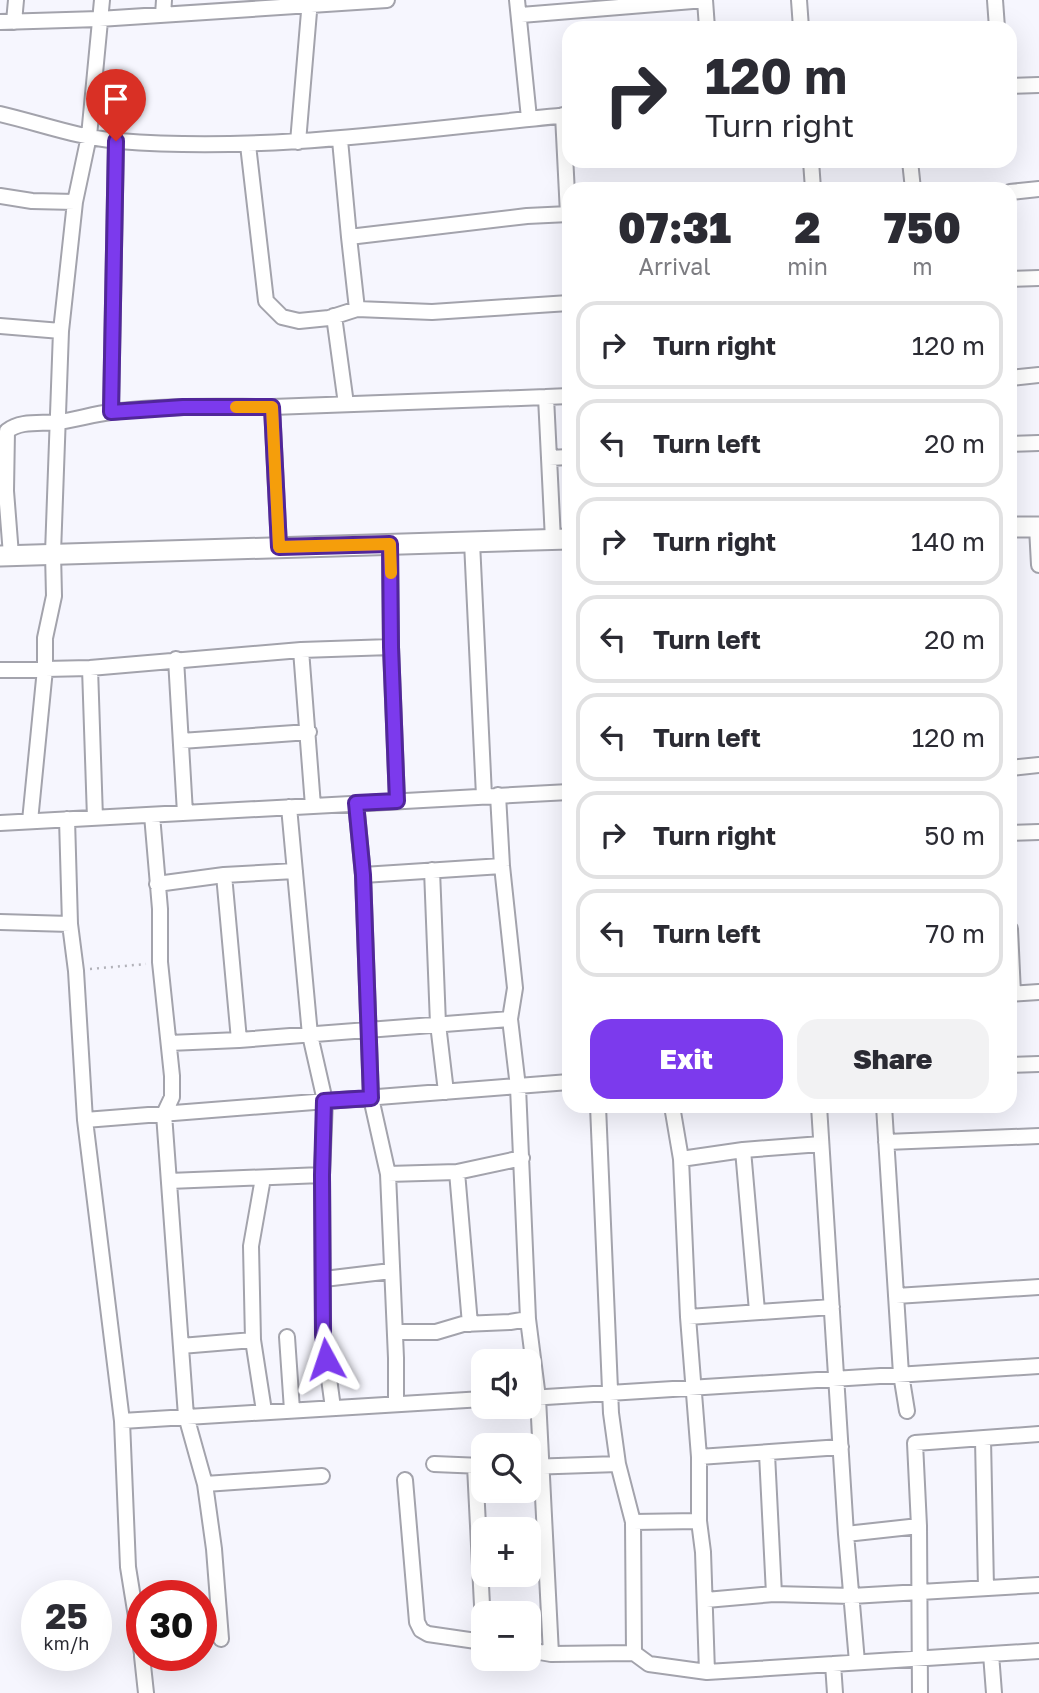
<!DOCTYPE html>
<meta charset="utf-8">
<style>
:root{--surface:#fff;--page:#f2f2f3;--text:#2b2b33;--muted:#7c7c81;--line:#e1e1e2;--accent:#7c3aed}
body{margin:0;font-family:"Golos Text",sans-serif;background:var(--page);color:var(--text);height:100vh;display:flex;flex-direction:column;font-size:26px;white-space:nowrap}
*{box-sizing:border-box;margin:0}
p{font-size:23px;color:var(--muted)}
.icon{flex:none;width:38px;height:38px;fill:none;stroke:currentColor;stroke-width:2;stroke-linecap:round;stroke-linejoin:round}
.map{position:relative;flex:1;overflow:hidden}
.side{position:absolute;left:562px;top:182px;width:455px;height:931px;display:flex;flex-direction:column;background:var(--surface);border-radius:21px;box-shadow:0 7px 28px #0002}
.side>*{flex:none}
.banner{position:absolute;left:562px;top:21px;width:455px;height:147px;border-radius:21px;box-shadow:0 7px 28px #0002;background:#fff;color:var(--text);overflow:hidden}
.buttons{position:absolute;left:471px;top:1349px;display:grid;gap:14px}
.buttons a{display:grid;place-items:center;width:70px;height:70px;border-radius:14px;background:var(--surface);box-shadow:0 7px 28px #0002;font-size:35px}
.speed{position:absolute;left:21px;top:1580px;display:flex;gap:14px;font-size:35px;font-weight:700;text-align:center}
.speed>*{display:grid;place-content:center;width:91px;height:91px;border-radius:50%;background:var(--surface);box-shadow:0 7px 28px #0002;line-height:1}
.speed small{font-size:18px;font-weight:400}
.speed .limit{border:10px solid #d22;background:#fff;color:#111}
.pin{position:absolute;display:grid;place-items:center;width:60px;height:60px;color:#fff;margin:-72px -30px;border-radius:50% 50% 50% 0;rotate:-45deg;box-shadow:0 0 7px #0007}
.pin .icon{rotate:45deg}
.me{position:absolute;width:77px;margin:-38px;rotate:355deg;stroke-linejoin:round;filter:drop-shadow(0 0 5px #0008)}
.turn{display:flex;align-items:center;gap:24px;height:147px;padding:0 28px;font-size:32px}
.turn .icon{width:91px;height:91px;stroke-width:2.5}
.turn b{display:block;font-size:49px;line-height:60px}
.eta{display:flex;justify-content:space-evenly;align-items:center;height:119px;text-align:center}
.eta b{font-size:42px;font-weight:800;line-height:49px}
.primary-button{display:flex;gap:14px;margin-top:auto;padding:14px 28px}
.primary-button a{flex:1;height:80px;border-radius:21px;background:var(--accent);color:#fff;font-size:28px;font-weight:800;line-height:80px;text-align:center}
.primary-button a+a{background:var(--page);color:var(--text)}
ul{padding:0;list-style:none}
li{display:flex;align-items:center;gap:21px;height:88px;margin:0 14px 10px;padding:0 14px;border:4px solid var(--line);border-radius:21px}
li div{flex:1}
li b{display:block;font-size:26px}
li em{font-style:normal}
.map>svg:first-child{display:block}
</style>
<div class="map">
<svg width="1039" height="1693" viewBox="0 0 1039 1693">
<rect width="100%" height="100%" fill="#f6f6fe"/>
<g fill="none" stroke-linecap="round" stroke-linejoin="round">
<defs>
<path id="street" d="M517,0L529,118
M705,0L707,28
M799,0L801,28
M995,0L997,28
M163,15L164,0
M521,15L705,0
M0,22L99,19L387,0
M14,22L16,0
M1010,86L1039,85
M0,114C39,123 79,138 119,141C270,153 419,129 569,115
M563,115L568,214
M340,140L349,237L527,216L569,214
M298,142L310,0
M248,145L266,301L282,317L299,321L329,318L357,309L432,312L569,303
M811,161L813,189
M910,161L913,189
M1010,192L1039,189
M0,196L32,201L75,202
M349,237L357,309
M1010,279L1039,278
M334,316L346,404
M0,326L61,331
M1010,378L1039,375
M111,412L116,141
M1010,444L1039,443
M549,458L546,397L569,396
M1037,527L1039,565
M553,540L549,458L569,457
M472,542L484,796
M390,544L391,647L397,801
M279,547L272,407L546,397
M11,555L6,491L7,431C21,420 41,424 58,422C76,420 93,414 111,412C164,405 218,407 272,407
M301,650L313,806
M176,659L185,813
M90,668L95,818
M0,670L90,668L301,650L391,647
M181,741L309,732
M1010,768L1039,765
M498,795L502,866L515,988L510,1019L518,1087L528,1319L538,1398L551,1654
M356,803L363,875L371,1098L388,1174L396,1358V1404
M289,807L310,1035L325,1101L322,1175L323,1334L333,1408
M152,815L160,909V962L172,1076V1097L164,1114L186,1416L205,1484L214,1549L221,1639
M67,819L70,924L76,971L85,1120L122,1421L128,1567L142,1654
M30,821L45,669V638L54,596L53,553L61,331L75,202L89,136L102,0
M0,823L569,792
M1010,833L1039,832
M432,870L438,1024L446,1092
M224,875L239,1040
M363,875L502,866
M157,884L224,875L295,871
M0,922L70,924
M1010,929L1013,994
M1010,994L1039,992
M169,1043L239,1040L510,1019
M1010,1065L1039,1064
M598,1106L611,1413L618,1464L633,1522L634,1653L649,1664L707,1672L1039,1651
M672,1106L681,1159L688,1317L699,1457
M819,1106L846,1534L919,1526
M884,1106L901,1374L907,1411
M85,1120L569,1082
M886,1142L1039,1136
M743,1150L757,1311
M681,1159L743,1150L821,1144
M457,1172L470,1324
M388,1174L457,1172L522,1158
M263,1178L251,1246L253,1340L264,1411
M169,1181L322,1175
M324,1279L391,1271
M896,1296L1039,1287
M688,1317L832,1307
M395,1332H436L463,1324L510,1322L528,1319
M287,1337L292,1410
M181,1346L253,1340
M530,1398L1039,1366
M122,1421L483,1399
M983,1439L986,1588
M767,1454L774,1594
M434,1464L482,1466
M475,1466L483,1625
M528,1467L618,1464
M405,1480L417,1622L421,1630L428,1634L483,1642
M205,1484L322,1476
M633,1522L699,1521
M846,1534L857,1662
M706,1600L774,1594L852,1596L1039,1585
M528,1650L551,1654L634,1653
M991,1654L994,1693
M142,1656L146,1693
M833,1664L835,1693
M707,1672L703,1552L699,1521V1457L841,1447
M920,1693L919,1526L915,1443L1039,1434"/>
<path id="secondary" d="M1010,527H1039
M0,556L569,539"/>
</defs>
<use href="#street" stroke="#a3a3ac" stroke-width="18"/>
<use href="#secondary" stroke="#a3a3ac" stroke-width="23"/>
<path stroke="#b2b2b9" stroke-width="2.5" stroke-dasharray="2 5" stroke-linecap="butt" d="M90,969L146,964"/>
<use href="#street" stroke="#fff" stroke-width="14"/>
<use href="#secondary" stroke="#fff" stroke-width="19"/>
</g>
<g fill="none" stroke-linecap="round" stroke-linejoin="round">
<defs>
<path id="route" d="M116,141L111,412L183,407H272L279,547L390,544L391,647L397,801L356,803L363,875L371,1098L324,1101L322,1175L323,1334L326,1359"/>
</defs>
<use href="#route" stroke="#51269a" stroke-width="18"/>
<use href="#route" stroke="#7c3aed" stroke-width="12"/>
<path stroke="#f59e0b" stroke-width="12" d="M236,407H272L279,547L390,544L391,573"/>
</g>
</svg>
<div class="buttons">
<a><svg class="icon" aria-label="sound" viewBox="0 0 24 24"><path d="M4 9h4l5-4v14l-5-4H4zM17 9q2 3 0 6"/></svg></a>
<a><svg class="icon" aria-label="search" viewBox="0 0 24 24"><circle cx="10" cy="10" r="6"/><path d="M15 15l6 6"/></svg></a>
<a>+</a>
<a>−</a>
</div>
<div class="speed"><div>25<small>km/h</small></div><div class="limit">30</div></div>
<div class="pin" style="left:116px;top:141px;background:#d93025"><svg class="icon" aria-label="arrive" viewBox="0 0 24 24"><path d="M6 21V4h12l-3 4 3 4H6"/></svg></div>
<svg class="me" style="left:326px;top:1359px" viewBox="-20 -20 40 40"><path d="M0-17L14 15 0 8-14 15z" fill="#7c3aed" stroke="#fff" stroke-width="4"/></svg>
<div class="banner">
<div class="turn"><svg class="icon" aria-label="right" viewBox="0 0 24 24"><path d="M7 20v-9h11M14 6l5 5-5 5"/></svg><div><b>120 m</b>Turn right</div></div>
</div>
<section class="side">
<div class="eta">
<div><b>07:31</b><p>Arrival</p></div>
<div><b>2</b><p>min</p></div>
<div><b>750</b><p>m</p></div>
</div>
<ul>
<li><svg class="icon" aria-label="right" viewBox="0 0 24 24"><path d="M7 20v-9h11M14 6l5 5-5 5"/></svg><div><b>Turn right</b></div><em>120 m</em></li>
<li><svg class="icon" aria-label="left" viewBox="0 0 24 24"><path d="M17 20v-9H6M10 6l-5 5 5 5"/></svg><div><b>Turn left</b></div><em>20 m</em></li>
<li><svg class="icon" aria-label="right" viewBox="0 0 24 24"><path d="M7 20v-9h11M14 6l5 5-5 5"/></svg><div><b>Turn right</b></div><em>140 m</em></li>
<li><svg class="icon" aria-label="left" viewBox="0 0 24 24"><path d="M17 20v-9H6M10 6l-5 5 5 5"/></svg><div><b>Turn left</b></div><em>20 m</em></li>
<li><svg class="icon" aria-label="left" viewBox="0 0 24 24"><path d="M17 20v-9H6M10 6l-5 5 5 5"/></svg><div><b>Turn left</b></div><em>120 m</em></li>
<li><svg class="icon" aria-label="right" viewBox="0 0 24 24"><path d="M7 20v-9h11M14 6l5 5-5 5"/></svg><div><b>Turn right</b></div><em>50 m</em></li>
<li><svg class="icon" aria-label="left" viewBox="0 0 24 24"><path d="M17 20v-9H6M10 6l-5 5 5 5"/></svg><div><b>Turn left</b></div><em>70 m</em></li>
</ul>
<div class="primary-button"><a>Exit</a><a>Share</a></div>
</section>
</div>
